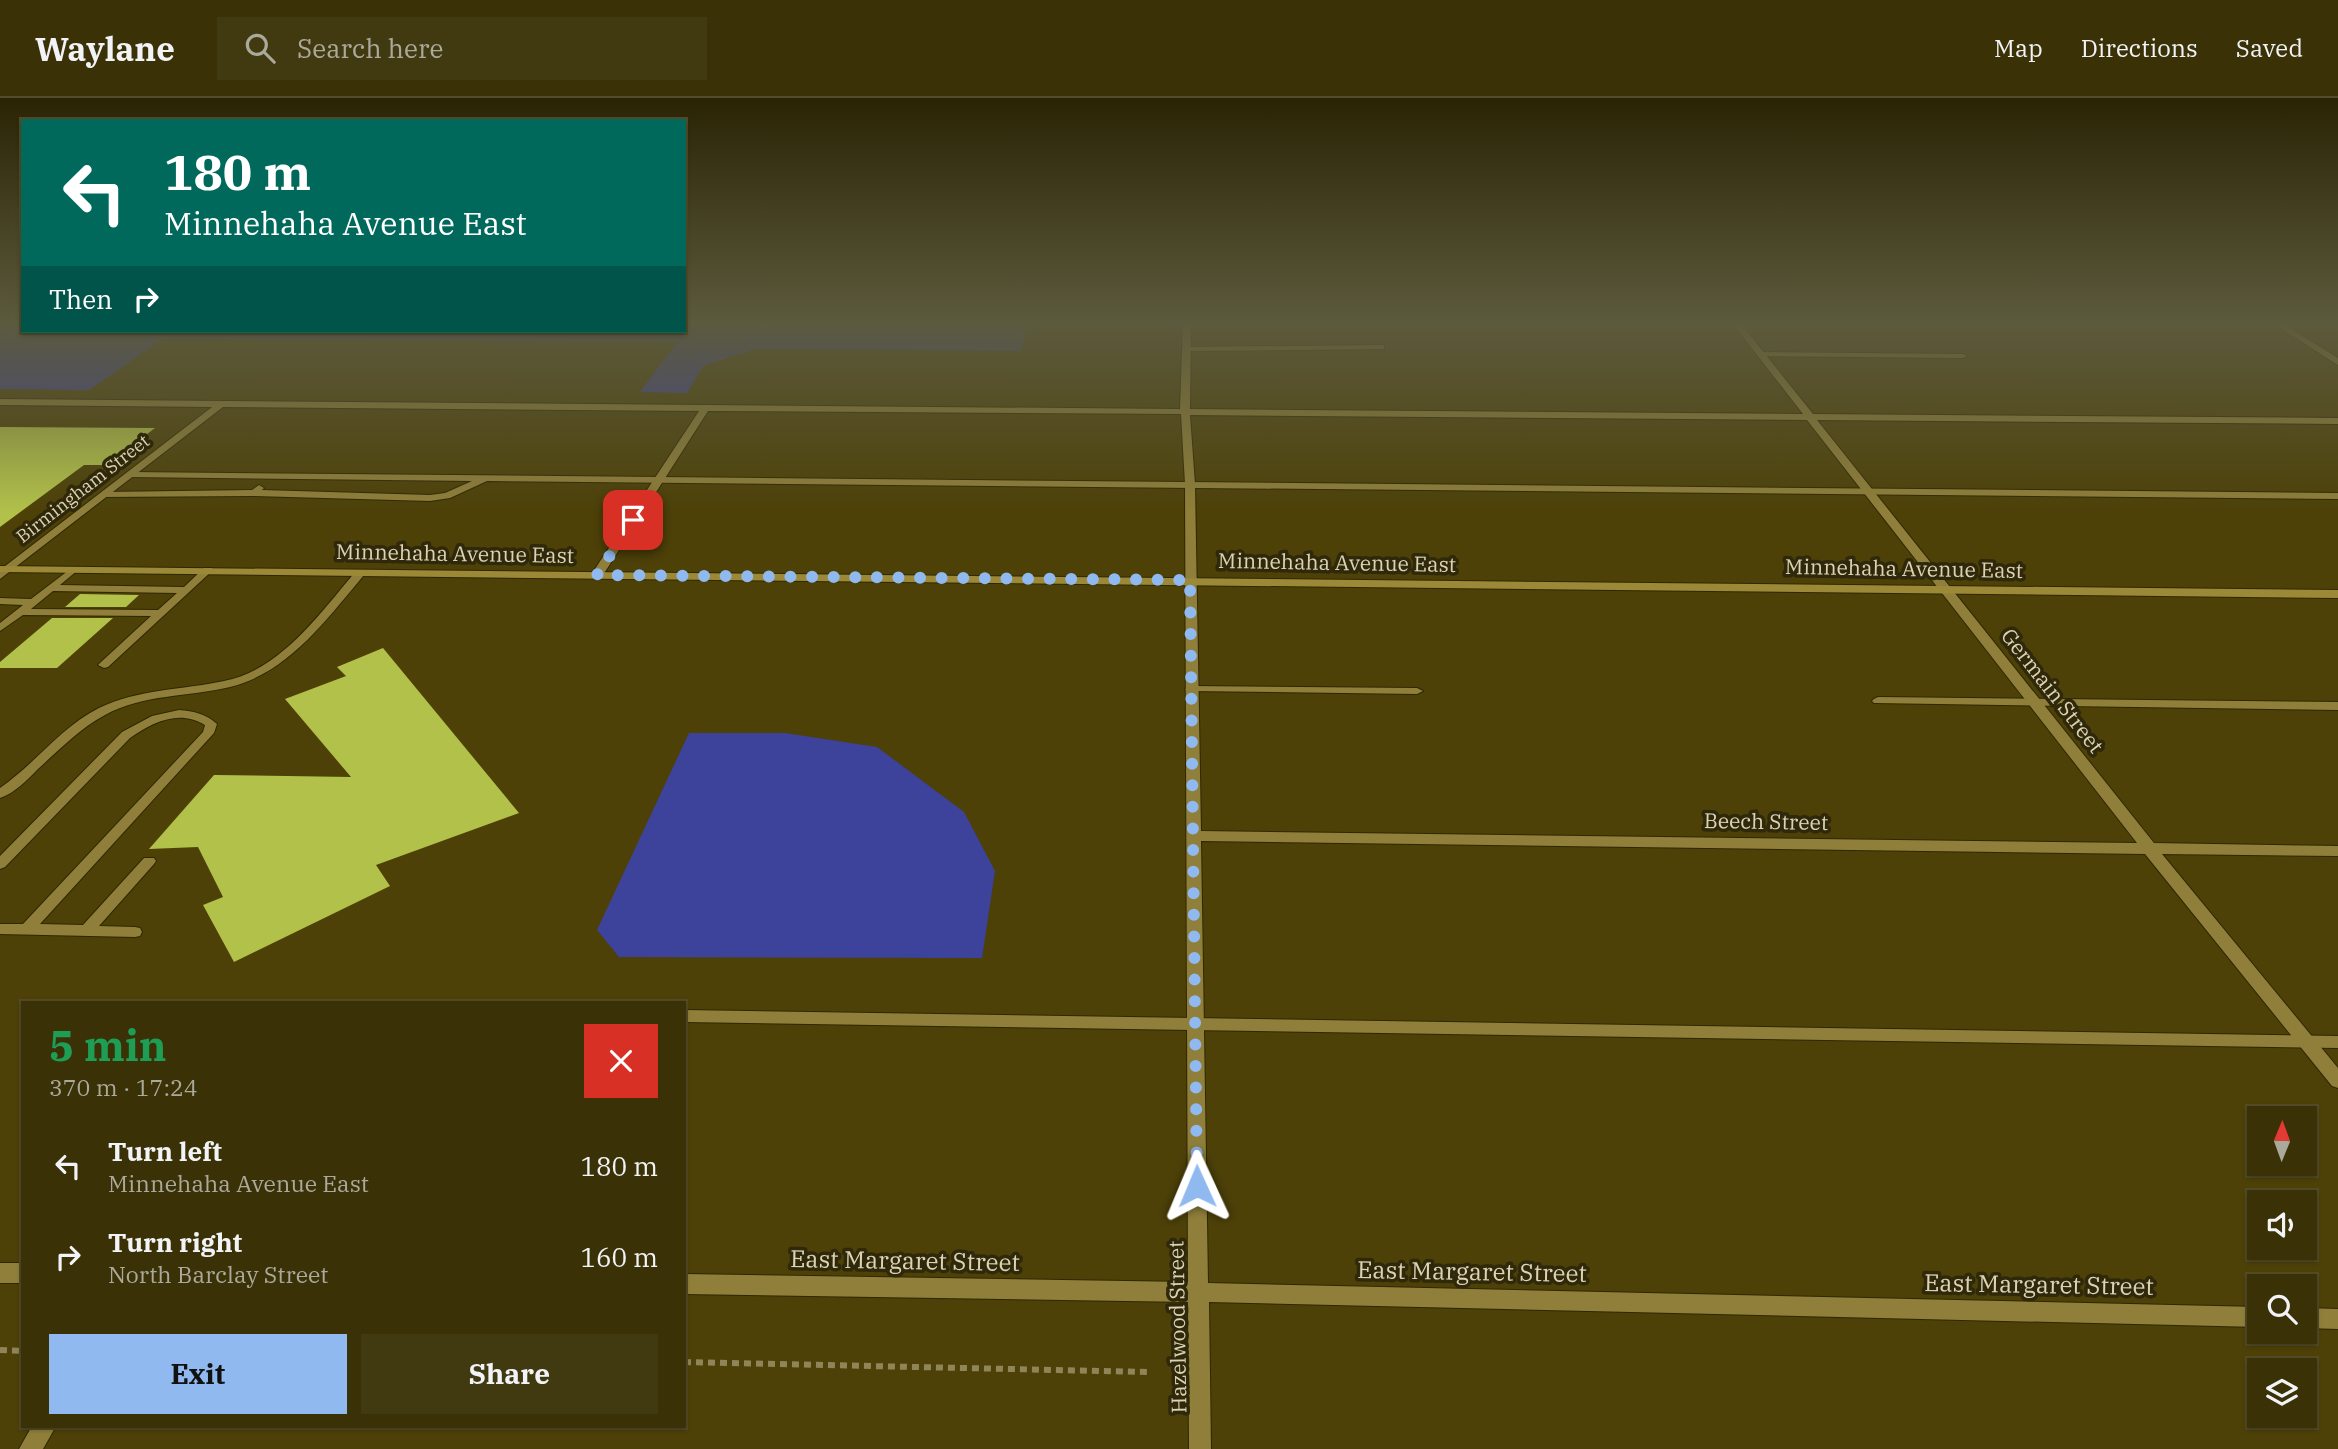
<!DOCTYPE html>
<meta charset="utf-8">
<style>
:root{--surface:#3a3106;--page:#413910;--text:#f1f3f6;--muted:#aba99b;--line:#544c28;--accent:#90b9f0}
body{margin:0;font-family:"IBM Plex Serif",serif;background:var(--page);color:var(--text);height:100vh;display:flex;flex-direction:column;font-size:26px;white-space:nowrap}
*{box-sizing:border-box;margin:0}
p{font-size:23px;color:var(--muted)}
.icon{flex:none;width:38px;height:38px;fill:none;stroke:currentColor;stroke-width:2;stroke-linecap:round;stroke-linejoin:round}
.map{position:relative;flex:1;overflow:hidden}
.sheet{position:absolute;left:21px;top:903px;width:665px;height:427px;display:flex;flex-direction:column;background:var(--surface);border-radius:0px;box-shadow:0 2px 5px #0004,0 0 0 2px var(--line)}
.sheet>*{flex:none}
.guide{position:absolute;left:21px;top:21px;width:665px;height:214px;border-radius:0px;box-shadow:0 2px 5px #0004,0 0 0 2px var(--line);background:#00695c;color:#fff;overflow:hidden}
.needle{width:46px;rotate:1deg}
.controls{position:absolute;left:2247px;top:1008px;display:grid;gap:14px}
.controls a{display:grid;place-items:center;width:70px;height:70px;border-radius:0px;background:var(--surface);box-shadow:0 2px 5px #0004,0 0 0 2px var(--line);font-size:35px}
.pin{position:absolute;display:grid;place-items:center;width:60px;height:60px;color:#fff;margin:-30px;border-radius:14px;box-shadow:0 4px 10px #0006}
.me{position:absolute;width:77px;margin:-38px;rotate:359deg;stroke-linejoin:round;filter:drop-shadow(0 0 5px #0008)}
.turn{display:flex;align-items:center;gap:24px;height:147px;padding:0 28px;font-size:32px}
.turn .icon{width:91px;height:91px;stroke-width:2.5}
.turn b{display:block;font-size:49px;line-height:60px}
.then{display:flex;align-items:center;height:66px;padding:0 28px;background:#0003;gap:14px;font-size:26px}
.round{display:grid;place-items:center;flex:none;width:74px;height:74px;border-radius:0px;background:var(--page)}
.summary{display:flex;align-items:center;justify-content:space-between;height:119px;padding:0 28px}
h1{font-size:42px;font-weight:700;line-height:52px;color:#1e9e55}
.primary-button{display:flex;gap:14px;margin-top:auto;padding:14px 28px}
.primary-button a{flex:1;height:80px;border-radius:0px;background:var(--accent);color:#111;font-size:28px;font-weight:700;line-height:80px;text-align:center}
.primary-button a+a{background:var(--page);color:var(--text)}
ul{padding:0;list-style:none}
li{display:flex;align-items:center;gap:21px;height:91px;padding:0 28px}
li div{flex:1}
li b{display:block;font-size:26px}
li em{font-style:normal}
header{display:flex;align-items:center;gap:42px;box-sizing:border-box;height:98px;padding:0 35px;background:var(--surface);border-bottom:2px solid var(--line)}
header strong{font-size:33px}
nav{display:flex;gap:38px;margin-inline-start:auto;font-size:24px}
.search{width:490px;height:63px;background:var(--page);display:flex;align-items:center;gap:18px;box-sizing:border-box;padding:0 24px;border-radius:0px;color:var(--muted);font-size:26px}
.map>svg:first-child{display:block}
</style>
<header>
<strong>Waylane</strong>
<div class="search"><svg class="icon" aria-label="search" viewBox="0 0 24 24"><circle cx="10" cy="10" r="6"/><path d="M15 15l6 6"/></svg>Search here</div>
<nav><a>Map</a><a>Directions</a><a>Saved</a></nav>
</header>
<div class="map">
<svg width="2338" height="1351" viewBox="0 0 2338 1351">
<rect width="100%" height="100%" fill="#4d4108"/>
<path fill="#3d429b" d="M0,226H23V233H684V226H1027L1021,253L755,251L703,268L687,295L640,294L677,244L163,241L89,292L0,291Z
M689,635H785L877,649L964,714L995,773L982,860L619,859L597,832Z"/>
<path fill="#b2c14a" d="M0,329L155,330L106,367H84L0,429Z
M80,496L139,497L126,509H65Z
M52,520H113L57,570H0V564Z
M383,550L519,715L376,767L390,788L234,864L203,807L223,799L198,749L149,751L214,677L351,679L285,601L346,578L337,569Z"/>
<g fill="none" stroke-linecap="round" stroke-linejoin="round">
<defs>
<path id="lane" d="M1381,247H1384V251L1186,253L1182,251L1186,249Z
M1757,254L1963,256L1967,258L1963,260L1760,258L1756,256Z
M130,374L2338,395V401L487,383L450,400L430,403L254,398L101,399L99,397L104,394L252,392L259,387L264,390L262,392L430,397L445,395L472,383L127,379L125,377Z
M73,469L78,472L60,487L184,489L204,470H212L213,472L108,569L104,570L98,567L100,565L151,518L23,517L0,533V525L23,507L0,506V500L31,501ZM53,493L177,495L158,512L31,511Z
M360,472L364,473V477C327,521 288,575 230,589C188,599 143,596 105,617C79,631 59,652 38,671C27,682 15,695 0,700V690C35,666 61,629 99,610C138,591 182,592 224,583C281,572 321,514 356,473Z
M1191,588L1417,590L1423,593L1417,596L1187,593L1185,591Z
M1878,599L2338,604V612L1874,605L1872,603L1874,601Z
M179,612C194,613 206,616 217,626L214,635L40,826L83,827L144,760H154L156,763L154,766L99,828L135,829L140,830L142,834L140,838L135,839L0,836V826H23L203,634L205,627C179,611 153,624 130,640L5,769L0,771V758L122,634L152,618Z
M684,912L2338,938V950L684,924Z"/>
<path id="street" d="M1183,226H1191L1190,311L1803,316L1733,226H1741L1813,316L2338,320V326L1817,322L2154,745L2338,748V758L2162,756L2338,970V990L2332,988L2145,756L1201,743L1208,1185L2259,1209V1229L1209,1204L1211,1351H1189L1188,1204L684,1196V1176L1188,1184L1185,386L1181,316L708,313L603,477L597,480L591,477L699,313L223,309L0,481V472L212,309L0,307V301L1180,311ZM1190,317L1807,322L2137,745L1201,733L1195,386Z
M2274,226H2283L2338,260V267Z
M0,1165H23V1185H0Z
M2305,1210L2338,1211V1231L2305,1230Z
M32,1328H56L43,1351H19Z"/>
<path id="secondary" d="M0,468L2338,492V500L0,474Z"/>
</defs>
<use href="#lane" stroke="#302802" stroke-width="2"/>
<use href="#street" stroke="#302802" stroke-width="2"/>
<use href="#secondary" stroke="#302802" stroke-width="2"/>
<path stroke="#908558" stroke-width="6" stroke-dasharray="7 5" stroke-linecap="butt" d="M0,1252L23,1253
M684,1264L1149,1274"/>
<use href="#lane" fill="#8f7f3a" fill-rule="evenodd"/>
<use href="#street" fill="#8f7f3a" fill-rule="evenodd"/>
<use href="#secondary" fill="#9b8938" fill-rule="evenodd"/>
</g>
<linearGradient id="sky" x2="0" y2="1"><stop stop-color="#2a2404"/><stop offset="0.54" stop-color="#5c5a3d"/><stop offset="1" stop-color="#5c5a3d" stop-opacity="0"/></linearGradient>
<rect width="2338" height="415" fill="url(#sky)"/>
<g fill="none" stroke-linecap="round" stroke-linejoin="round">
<path stroke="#90b9f0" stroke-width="12" stroke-dasharray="0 21.6" d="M633,422L597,477L1190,482L1197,1088"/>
</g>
<g text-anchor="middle" stroke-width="7" stroke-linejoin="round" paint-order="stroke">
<g font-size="18" fill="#dbd3b2" stroke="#2f280b">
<text transform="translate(83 391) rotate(-38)" y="6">Birmingham Street</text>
</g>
<g font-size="21" fill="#dbd3b2" stroke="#2f280b">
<text transform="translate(455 456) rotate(1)" y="7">Minnehaha Avenue East</text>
<text transform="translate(1337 465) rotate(1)" y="7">Minnehaha Avenue East</text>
<text transform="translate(1904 471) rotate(1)" y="7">Minnehaha Avenue East</text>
<text transform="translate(2052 593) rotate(52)" y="7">Germain Street</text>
<text transform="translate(1766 724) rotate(1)" y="7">Beech Street</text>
<text transform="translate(1178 1229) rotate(-91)" y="7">Hazelwood Street</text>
</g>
<g font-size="24" fill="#dbd3b2" stroke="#2f280b">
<text transform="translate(905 1163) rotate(1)" y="8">East Margaret Street</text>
<text transform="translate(1472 1174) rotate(1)" y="8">East Margaret Street</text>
<text transform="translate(2039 1187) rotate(1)" y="8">East Margaret Street</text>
</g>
</g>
</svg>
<div class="controls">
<a><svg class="needle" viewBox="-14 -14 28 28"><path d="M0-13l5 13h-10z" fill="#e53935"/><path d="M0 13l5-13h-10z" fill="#aba99b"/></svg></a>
<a><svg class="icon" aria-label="sound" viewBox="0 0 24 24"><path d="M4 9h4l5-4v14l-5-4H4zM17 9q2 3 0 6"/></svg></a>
<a><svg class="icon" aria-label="search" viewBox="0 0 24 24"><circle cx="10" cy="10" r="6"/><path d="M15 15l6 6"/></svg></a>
<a><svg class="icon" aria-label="layers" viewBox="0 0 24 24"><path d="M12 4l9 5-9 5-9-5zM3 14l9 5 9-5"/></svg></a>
</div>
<div class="pin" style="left:633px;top:422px;background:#d93025"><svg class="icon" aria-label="arrive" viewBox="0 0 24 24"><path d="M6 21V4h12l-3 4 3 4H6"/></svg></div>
<svg class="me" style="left:1197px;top:1088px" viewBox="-20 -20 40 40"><path d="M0-17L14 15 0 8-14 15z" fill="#90b9f0" stroke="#fff" stroke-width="4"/></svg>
<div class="guide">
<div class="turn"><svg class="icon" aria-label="left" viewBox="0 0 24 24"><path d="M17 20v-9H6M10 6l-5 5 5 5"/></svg><div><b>180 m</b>Minnehaha Avenue East</div></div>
<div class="then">Then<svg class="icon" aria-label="right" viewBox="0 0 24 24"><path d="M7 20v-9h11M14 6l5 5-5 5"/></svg></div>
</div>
<section class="sheet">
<div class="summary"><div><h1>5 min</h1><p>370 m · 17:24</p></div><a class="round" style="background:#d93025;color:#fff"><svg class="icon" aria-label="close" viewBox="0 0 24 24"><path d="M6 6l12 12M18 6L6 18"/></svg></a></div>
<ul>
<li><svg class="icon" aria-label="left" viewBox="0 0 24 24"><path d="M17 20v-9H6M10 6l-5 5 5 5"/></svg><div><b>Turn left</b><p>Minnehaha Avenue East</p></div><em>180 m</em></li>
<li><svg class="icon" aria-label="right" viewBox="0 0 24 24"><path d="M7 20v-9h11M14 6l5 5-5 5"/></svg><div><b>Turn right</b><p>North Barclay Street</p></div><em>160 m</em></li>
</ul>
<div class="primary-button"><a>Exit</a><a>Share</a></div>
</section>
</div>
